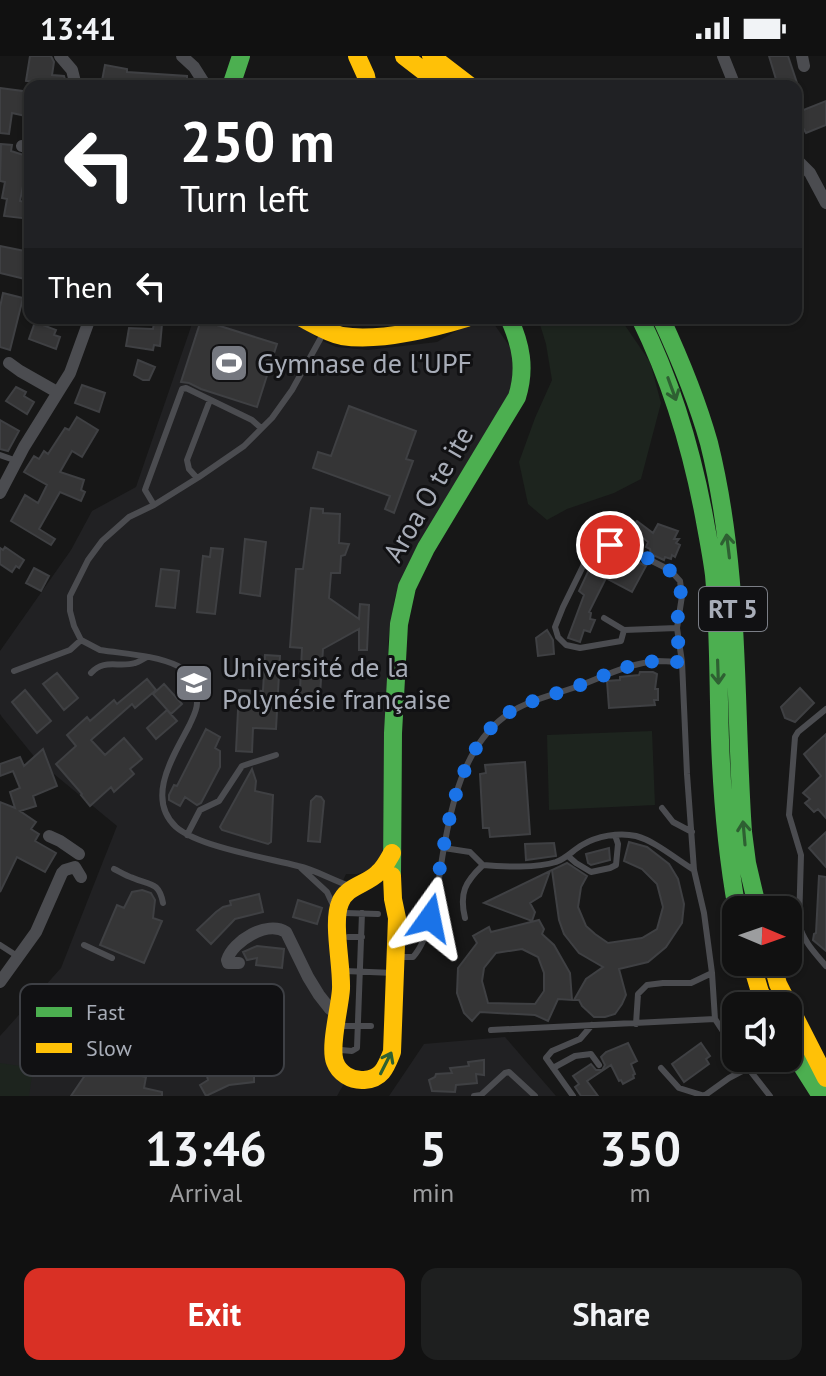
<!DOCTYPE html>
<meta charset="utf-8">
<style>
:root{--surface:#111;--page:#1e1f1f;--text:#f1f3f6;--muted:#9c9d9f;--line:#303131;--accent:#d93025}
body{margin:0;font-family:"PT Sans",sans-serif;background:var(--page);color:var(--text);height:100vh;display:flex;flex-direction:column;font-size:30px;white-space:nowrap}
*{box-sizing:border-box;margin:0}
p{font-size:26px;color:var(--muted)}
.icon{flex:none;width:44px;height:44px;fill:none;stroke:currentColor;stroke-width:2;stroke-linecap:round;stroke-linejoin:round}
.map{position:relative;height:1040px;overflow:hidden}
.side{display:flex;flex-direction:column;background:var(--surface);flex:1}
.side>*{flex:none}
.banner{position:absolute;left:24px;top:24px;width:778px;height:244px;border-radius:16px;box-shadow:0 2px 6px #0004,0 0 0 2px var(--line);background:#202124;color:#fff;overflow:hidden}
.needle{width:52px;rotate:92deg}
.controls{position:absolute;left:722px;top:840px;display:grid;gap:16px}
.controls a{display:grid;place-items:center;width:80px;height:80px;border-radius:16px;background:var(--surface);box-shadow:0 2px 6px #0004,0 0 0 2px var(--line);font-size:40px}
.pin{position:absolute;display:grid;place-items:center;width:68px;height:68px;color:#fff;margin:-34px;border:4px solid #fff;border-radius:50%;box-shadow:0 2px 8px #0007}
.me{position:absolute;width:88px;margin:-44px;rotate:12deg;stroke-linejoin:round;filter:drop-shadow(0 0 6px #0008)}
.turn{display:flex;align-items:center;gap:28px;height:168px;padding:0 24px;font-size:36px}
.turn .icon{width:104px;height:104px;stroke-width:2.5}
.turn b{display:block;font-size:56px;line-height:68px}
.then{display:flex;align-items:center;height:76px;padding:0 24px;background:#0003;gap:16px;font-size:30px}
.eta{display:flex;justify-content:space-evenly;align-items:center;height:136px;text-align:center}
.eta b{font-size:48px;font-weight:600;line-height:56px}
.button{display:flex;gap:16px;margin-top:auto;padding:16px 24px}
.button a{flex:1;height:92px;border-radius:16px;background:var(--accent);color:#fff;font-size:32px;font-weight:600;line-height:92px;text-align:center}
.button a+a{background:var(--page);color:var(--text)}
.status{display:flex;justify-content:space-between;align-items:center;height:56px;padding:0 40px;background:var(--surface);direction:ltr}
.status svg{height:22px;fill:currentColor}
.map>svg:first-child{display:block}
</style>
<div class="status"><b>13:41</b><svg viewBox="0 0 49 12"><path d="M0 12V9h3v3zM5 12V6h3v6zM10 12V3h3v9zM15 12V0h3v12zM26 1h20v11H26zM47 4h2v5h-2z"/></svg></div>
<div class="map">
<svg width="826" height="1040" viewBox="0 0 826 1040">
<rect width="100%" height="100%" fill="#171717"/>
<path fill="#212123" d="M194,262H290L308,274L318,283L336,291L368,294L437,286L479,262H490L510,291L518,306L521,319L406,516L395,541L388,586L387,795L373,813L357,818H346L332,849L335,956L345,1026L337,1040H0V980L61,912L117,770L37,704L2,661L0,658V595L71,494L92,455L136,431Z
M505,981L556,1040H389L424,988Z"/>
<path fill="#1d241e" d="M538,262H620L650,306L661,347L641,423L614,437L567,453L547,464L528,448L519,406L535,362L552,324L546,288Z
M652,675L655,749L549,754L547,679Z
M0,1007L33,1012L29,1040H0Z"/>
<path fill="#353536" stroke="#3f4043" stroke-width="2" fill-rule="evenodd" d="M30,0H51L54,6L52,19L64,20L67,30L26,25Z
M769,0H788L798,30H778Z
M105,9L127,13V16L187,20V30H101Z
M0,32L30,36V61L12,57L9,78L0,77Z
M826,45V69L806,77L796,60V57Z
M1,88L12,89L11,95L30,101V121L25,120L20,145L30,147V163L4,160L7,143L2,142L5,126L0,125Z
M0,190L30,196L25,223L0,217Z
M3,237L23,242L10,294L0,291V251Z
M201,264L277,288L257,351L201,333L189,327L181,326Z
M35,266L56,274L54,279L60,281L56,293L29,283Z
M154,267L162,268L160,290L154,289L153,294L126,290L129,272L153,273Z
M138,304L155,311L149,324H143L134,319Z
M82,329L105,337L99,356L75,347Z
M16,331L26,336L24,340L34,346L27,358L6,345Z
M349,350L416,375L406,403L413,405L394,457L385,453L390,440L313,412L318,396L331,400Z
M77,361L98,374L82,401L72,395L60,416L84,424L81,434L85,436L81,445L60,436L39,473L55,483L51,489L11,465L25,439L38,447L47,429L24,416L34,400L39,403L44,395L48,398L65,372L69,374Z
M0,364L19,375L8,395L0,393Z
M311,452L323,453V457L340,458L339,487L349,488L345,499L341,500L340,517H331L329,542L359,563L360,548L369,549L367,594H359V573L323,593L319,654H299L302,592L290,591L296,513H303Z
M637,465L653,477L658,468L678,475L674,483H679L676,487L680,489L675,501L672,499L671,503L665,501L664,504L651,498L650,493L646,491L648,486L631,472Z
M245,483L266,486L260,540L240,537Z
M5,491L24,504L19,512L16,510L12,516L0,508V492L3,494Z
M211,492L223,493L215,558L197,556L203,500L210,501Z
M612,495L618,496L646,510L632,536L606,522L589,556L591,557L590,563L595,564L590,576L584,574L580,586L568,582L584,539L579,535L594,503L604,511Z
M34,512L49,520L41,535L26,527Z
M161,513L179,515L175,552L156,550Z
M547,574L553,584L554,598L538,600L536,582Z
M265,599L280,600L276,673L253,672L252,696L236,695L239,634L263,635Z
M640,616H653L657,618L655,633H658V644H654L655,649L609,652L607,625L620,624V621L639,619Z
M57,617L78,642L64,654L43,628Z
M147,623L156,634L135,652L132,648L91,684L105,699L124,682L142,703L130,713L134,718L114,736L111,731L90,750L81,739L82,738L56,708L76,690L67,679L87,661L90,665L114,644L117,648Z
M164,628L182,648L171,658L153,638Z
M800,632L814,647L795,666L785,662L781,651Z
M25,634L51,665L37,677L12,646Z
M167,654L177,665L156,683L147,672Z
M206,673L220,681L215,692L220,695V711L201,747L197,749L185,741L180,750L169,744V739L174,729L177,730Z
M826,678V762L818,753L814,756L805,747L810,743L803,737L821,720L804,698Z
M43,693L57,730L33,740L36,750L20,755L36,766L31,773L39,778L35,785L56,797L45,816L17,801L0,836V746L15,752L10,736L20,732L13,715L0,720V708L20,701L24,710Z
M525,706L530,778L490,781L489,772H483L480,718L486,717L485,709Z
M252,713L256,725L255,735L273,739L271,786L268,788L222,774L220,771Z
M316,740L321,741L324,745L320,786L308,785L311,745Z
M826,776V811L809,792Z
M629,786L647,791L669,808L678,823L684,848L682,867L666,891L648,906L619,913L626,939L622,948L615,958L605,961H594L582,950L579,944H574L586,923L603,911L579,897L564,878L559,864L552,814L567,807L587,820L581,831L578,851L586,870L595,878L608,887L642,882L657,873L663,851L657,828L642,813L624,805Z
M554,787L556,800L526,804L525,788Z
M609,792L610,804L591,809L588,807L586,798Z
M550,815L541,840L530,847L535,856L532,865L484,847Z
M819,820L826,821V895L813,884L814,878L816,877Z
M142,834L151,837L155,844L153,862L162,865L144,907L100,889L117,849L124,852L132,836Z
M259,838L263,856L235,863L211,888L197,874L216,856L223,851L231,849L230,845Z
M298,844L322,852L317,868L293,861Z
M539,864L544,873L542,878L554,889L570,917L572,944L558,943L548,965L535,959L480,956L472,965L464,957L457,937L458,912L477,887L473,880L489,871L491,876ZM522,893L538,901L544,917V935L535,948L488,947L482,925L484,912L496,897Z
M257,890L284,893L282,912L256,909L257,902L247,904L243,896Z
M241,983L257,991L259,996L251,1014H254V1026L229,1029L206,1040L200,1029L208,1024L207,1020L215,1016H222L224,1018L253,1003L233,995L231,989L235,984Z
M628,987L637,1005L631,1008L635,1018L633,1019L634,1022L623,1028L621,1024L619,1025L611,1009L587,1025L598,1040H581L575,1031L579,1028L573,1020L591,1008L596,1014H602L605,1009L601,1001L606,996Z
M701,987L710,1000L706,1003L709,1008L684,1026L672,1008Z
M98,1000L105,1001L110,1007L107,1013L146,1021L144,1032L162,1036V1040H71Z
M484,1004V1019L476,1018L477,1027L456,1029L455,1036L432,1035L429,1024L435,1021L436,1018L452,1017L450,1012L469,1010L468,1006Z"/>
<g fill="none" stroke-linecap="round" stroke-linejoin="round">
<path stroke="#4b4c50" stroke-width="6" d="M323,278L292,334L272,362L244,390L199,421L154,449L129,461L102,485L88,504L70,540V555L74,570L81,584L100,594C125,598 155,599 178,610C186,614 190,621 193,629C195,634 197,641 197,647C197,655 192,663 189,670C174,699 145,742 176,771C199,791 268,802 298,810C316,814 332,824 350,830
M0,399L17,405
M197,422L189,413L187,404L210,344
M154,449L145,434L146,431L182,333L186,332L252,364L261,372
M604,562L624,574L621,585L580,592L566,589L558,581L555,571L563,551L589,498L598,490L610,489L622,490L670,514L680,525L682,540L677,572L682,606L687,718L694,814L704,857L712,917L715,963L736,995
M624,574L677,572
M14,615L70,594L81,584
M91,617C104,602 119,612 135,607C139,606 143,603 147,601
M826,653L798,676L795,681L789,759L801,799L799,868C803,885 815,897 826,910
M662,752L673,766L692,776
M187,779L200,754L219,745L242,710L276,699
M444,792L470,796L483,809C502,811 538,812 556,806C567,802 573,794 582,789C597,780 619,776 636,780C655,785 676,803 694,814
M568,800L576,807L591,816L610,812L616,809L618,788L615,779
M301,812L327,836L333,849
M114,813C120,816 126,820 133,822C149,829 159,825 163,847
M345,857L378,858
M465,862C459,837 465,826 483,809
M348,881H362
M0,889L14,898H19
M84,889L112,902
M399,901H413C433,879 438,826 443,797C451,750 463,692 504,661C524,645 553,639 576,631C603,621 629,607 658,605C666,605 674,606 682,606
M345,915L394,917
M636,968L638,938L647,929L663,927H691L712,917
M344,970H371
M491,974L715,963
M341,994L352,995L357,992L362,857
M740,1002L770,1040
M553,1012L575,1000L591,998L599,1009
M661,1012L679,1032L705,1040
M474,1040L481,1039L505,1017L509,1016L535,1040
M573,1040L546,1002L552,995L580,983L592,969
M704,1040L729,1022L748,1012"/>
<path stroke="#4b4c50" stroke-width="12" d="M60,0L72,14L76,30
M182,0L194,11L206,30
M723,0L735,30
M802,0L804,10
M22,90L30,91
M796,103L810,117L826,147
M9,307L20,315L57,336
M0,437L24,391L70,317L90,262
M49,780L60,785L79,798
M239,907H228L227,904C233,885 267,864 286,876L308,921L319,939L330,953H339
M0,926L36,876L62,817L65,814L75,811L81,821"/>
<path stroke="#4caf50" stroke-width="18" d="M231,30L241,0
M640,262C673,329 693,397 706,471C709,487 712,503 714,519C719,574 718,629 720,684C722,741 727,798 737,854
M661,262C680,303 697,344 709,387C741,515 734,646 743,776L747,807L758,854
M392,820L393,677L399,568L407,531L426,492L517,341C526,312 521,289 509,262
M788,988L821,1040"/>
<path stroke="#ffc107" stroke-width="18" d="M357,0L366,20L368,30
M404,0L443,30
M431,0L470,30
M302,262C315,269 328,277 342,280C380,286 431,273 467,262
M392,797C388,804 384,812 378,817C366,829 346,830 340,847C332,866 342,909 341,933C340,951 329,991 335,1006C339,1017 351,1025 364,1024C382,1023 386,1011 392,996L397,862L393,843L392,820
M751,906L760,936L768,950
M772,906L778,928L826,1022"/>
</g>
<defs><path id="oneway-shaft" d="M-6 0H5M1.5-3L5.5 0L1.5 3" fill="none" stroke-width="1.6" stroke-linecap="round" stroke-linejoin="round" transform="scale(2)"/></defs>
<g stroke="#2e6032">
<use href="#oneway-shaft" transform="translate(672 333) rotate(70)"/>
<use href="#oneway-shaft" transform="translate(728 490) rotate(-97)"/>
<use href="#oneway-shaft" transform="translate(718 616) rotate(88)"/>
<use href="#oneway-shaft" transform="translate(744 777) rotate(-95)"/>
<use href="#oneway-shaft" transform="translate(386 1007) rotate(-63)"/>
</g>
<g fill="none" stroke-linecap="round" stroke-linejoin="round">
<path stroke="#1a73e8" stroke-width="14" stroke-dasharray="0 25.2" d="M430,862C446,796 447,710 501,662C519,647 553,639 575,631C602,621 628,607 657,605C665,605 674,606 682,606C680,594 676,581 677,569C680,533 691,522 651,504C637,497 625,491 610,489"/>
</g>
<defs>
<symbol id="stadium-square" viewBox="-11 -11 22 22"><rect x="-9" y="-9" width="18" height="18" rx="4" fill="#757880" stroke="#111113"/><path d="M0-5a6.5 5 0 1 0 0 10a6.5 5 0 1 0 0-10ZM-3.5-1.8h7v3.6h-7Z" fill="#fff"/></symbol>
<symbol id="university-square" viewBox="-11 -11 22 22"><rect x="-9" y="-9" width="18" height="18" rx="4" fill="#757880" stroke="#111113"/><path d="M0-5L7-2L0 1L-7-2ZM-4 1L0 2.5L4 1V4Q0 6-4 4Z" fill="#fff"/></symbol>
</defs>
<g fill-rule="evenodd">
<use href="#stadium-square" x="207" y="285" width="44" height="44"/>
<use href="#university-square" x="172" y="605" width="44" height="44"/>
</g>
<g text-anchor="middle" stroke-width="6" stroke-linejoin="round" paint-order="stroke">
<rect fill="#111113" stroke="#7b7e86" stroke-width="2" x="699" y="531" width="68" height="44" rx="6"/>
<g font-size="26" font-weight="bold" fill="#a8adb8">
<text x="733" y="562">RT 5</text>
</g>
<g font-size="28" fill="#a8adb8" stroke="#111113" text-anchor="start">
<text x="257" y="317">Gymnase de l'UPF</text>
<text x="222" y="621">Université de la<tspan x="222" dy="32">Polynésie française</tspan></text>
</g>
<g font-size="28" fill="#a8adb8" stroke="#111113">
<text transform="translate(428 438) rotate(-60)" y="10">Aroa O te ite</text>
</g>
</g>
<rect x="20" y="928" width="264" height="92" rx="12" fill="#111113" stroke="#3e4045" stroke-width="2"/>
<rect x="36" y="951" width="36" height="10" fill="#4caf50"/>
<rect x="36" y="987" width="36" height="10" fill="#ffc107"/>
<g font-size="22" fill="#a8adb8">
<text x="86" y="964">Fast</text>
<text x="86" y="1000">Slow</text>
</g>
</svg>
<div class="controls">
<a><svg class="needle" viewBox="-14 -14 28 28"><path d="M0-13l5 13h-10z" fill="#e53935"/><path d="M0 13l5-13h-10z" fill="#9c9d9f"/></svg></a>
<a><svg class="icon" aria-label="sound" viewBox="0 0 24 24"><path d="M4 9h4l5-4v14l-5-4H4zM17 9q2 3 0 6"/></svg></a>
</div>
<div class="pin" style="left:610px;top:489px;background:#d93025"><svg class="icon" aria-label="arrive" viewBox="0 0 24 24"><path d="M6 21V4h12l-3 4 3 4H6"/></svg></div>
<svg class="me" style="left:430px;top:862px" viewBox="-20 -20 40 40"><path d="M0-17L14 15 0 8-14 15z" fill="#1a73e8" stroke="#fff" stroke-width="4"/></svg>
<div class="banner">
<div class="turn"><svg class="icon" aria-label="left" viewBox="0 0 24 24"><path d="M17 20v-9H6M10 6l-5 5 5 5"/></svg><div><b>250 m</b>Turn left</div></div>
<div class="then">Then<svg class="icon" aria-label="left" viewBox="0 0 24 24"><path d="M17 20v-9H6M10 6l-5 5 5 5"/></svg></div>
</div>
</div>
<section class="side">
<div class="eta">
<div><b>13:46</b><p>Arrival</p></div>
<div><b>5</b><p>min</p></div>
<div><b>350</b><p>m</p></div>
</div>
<div class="button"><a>Exit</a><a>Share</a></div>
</section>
